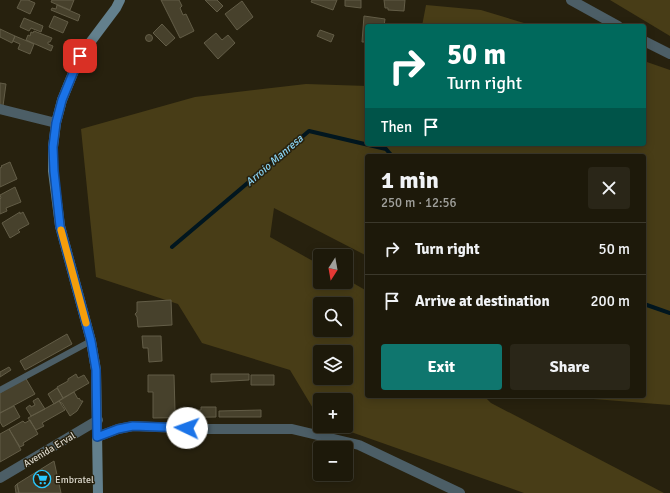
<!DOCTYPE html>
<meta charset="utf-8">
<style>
:root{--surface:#1d190a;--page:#2a2618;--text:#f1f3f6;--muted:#a0a09c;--line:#3b382b;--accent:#0f766e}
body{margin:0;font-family:Signika,sans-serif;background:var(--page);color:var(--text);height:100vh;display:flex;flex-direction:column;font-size:15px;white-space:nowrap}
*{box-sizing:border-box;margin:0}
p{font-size:13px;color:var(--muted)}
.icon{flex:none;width:22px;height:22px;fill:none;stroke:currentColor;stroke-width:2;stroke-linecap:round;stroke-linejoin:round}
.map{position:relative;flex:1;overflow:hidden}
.details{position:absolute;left:365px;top:154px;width:281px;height:244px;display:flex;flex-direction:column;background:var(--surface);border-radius:4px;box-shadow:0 2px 10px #0003,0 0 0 1px var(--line)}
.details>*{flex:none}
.banner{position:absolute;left:365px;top:24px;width:281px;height:122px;border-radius:4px;box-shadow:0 2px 10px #0003,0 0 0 1px var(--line);background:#00695c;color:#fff;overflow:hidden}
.needle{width:26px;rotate:191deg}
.buttons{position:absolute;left:313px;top:249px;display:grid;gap:8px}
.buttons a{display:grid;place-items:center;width:40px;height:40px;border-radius:4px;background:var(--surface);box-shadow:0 2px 10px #0003,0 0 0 1px var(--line);font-size:20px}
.pin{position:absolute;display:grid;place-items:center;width:34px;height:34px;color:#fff;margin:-17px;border-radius:8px;box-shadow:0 2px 6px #0006}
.me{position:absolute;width:44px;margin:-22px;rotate:273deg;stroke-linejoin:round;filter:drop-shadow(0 0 3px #0008)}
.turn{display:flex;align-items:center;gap:14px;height:84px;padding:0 16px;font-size:18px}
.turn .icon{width:52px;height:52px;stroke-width:2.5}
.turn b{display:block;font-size:28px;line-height:34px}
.then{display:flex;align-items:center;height:38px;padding:0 16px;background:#0003;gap:8px;font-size:15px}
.round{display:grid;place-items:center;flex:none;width:42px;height:42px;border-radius:4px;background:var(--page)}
.head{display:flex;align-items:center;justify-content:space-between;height:68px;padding:0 16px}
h1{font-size:24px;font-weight:700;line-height:30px}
.primary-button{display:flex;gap:8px;margin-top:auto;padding:8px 16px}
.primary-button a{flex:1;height:46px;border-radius:4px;background:var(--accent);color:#fff;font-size:16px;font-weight:700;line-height:46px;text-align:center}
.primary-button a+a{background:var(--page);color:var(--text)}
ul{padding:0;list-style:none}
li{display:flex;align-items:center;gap:12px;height:52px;padding:0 16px;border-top:1px solid var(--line)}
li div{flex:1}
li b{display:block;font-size:15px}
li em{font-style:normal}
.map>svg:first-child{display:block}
</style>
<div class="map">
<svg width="670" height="493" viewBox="0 0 670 493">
<rect width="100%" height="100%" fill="#27210e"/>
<path fill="#483d17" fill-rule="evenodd" d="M610,0H670V36Z
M426,5L481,10L534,26H422Z
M644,61L670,70V405L555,396H644V156H367V256L274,208L270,237L320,265V282H346V279L367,291V396H484L491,403L664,493H524L334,426H346V400H320V420L290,370L202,343L178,304L96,277L81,129L195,97L306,84L367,86V144H644ZM320,304H346V330H320ZM320,352H346V378H320Z"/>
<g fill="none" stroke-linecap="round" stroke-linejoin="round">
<path stroke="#01161f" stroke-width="4" d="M172,247L309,131L386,149L392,156
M644,304L670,313"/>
</g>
<path fill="#47412c" stroke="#635d47" d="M21,0H28L35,3L30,14L17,8Z
M52,0H74L70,10L51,2Z
M161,0H179L182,6L180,8L183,15L186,14L194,31L180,38Z
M205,0H217L223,6L217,12Z
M312,0H337L333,10L311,2Z
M345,0H361V8L345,6Z
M384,0H405L404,11L388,10V8H385Z
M242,1L253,17L237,30L225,14Z
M57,5L80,15L78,21L51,10L52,8L56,9Z
M54,16L68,22L63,33L49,27Z
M364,16L385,19L384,26H367V42H362Z
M24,18L43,26L41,32L31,28L29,31L20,27Z
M162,24L175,38L166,46L153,33Z
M0,29L15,36L12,43L0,37Z
M320,30L334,35L331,42L317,36Z
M34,31L52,38L50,42H48V44L53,46L51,51L26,40L28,35L30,36L31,32L33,33Z
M216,33L222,40L228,35L235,43L218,59L204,43Z
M145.5 38a3.5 3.5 0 1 1 7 0a3.5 3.5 0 1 1-7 0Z
M15,36L34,44L30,54L18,49L20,44L13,41Z
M0,83L6,84L3,106L0,105Z
M10,162L17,179L0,187V168L2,167L1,166Z
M15,187L21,202L6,208L7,211L0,214V199L1,198L0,195Z
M20,212V214L23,212L29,224L18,230L20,232L10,238L2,223Z
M171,300L172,325L138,327L137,317L135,314L137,312V302Z
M67,334L72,344L25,370L20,361Z
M142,336H161L162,361L149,362L148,348H143Z
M9,367L11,370L0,377V372Z
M76,374L78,378L84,375L89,383L63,398L57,387L68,381V379Z
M211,374H249V380L211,382Z
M148,375H174L175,411L201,410V407H216V417L153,418V392H148Z
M251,375H274V385H251Z
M25,377L35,394L0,413V393Z
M57,388L63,398L54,404L48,394Z
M74,392L78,399L79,398L81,401H83L77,411L70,416L62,403H61L59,401Z
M38,398L45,409L31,416L26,408L30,405L31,407L35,405L33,401Z
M59,401L65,410L42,423L44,426L36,430L28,418Z
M14,406L20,417L3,427L0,422V413Z
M261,410V417H219V411Z
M30,420L38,434L23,443L24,445L20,447L9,429L23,421L25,423Z
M9,429L21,450L0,462V434Z
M54,461L61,493H19L17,484Z
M17,484L19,493H16L15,486Z"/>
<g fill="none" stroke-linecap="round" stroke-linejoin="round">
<path stroke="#4c5e66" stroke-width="6" d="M0,390L91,341"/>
<path stroke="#4c5e66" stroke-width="10" d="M571,0L618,26
M644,41L670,54
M0,109L56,123
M97,437L118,429L133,426L201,429H292L359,445L460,493
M0,478L98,420"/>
<path stroke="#63808d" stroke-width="10" d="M98,493L96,370L91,341L60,226L53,171V147L56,123L62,100L80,56L116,8L120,0"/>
</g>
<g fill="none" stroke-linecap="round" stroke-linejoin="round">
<defs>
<path id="route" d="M80,56L62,100L56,123L53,147L54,171L60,226L91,341L96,370L97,437L118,429L133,426L187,428"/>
</defs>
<use href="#route" stroke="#114b97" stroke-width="10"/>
<use href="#route" stroke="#1a73e8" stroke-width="7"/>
<path stroke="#f59e0b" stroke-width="7" d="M61,230L86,323"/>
</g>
<defs>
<symbol id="supermarket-ring" viewBox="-11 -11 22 22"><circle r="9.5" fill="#27210e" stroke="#28c8ff" stroke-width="1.5"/><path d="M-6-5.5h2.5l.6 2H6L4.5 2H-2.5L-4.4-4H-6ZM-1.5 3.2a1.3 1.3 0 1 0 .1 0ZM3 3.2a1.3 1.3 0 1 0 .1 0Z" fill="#28c8ff"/></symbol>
</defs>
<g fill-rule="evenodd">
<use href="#supermarket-ring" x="32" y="469" width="20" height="20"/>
</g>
<g text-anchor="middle" stroke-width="3" stroke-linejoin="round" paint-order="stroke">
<g font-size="10" fill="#dbd7cb" stroke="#27210e">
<text transform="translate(49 449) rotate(-31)" y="4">Avenida Erval</text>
</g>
<g font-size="10" fill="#dbd7cb" stroke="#27210e" text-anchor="start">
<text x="55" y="483">Embratel</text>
</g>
<g font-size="11" font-style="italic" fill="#8ad4f4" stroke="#27210e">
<text transform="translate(274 160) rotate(-41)" y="4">Arroio Manresa</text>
</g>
</g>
</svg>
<div class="buttons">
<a><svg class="needle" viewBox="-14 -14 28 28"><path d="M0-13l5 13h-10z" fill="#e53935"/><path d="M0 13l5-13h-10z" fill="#a0a09c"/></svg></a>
<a><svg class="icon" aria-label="search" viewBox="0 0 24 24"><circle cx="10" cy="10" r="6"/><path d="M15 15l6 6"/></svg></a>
<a><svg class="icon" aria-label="layers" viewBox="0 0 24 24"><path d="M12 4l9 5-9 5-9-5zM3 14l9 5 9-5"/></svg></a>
<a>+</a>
<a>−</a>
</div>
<div class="pin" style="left:80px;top:56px;background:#d93025"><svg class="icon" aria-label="arrive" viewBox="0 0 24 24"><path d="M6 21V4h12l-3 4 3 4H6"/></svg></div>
<svg class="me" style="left:187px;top:428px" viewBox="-20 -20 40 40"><circle r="19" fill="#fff"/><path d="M0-13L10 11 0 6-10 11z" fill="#1a73e8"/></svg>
<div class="banner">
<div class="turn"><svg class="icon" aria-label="right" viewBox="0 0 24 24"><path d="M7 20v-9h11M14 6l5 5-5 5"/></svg><div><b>50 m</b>Turn right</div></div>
<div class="then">Then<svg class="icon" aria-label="arrive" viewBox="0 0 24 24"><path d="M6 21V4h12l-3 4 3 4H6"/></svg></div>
</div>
<section class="details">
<div class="head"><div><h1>1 min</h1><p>250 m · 12:56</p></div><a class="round"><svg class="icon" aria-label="close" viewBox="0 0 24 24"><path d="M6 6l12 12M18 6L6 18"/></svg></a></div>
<ul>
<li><svg class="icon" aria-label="right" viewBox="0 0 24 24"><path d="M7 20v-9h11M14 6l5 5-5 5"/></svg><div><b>Turn right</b></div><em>50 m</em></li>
<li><svg class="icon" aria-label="arrive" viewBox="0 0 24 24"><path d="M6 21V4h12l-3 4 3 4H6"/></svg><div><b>Arrive at destination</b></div><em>200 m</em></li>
</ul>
<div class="primary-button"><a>Exit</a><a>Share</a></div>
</section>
</div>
